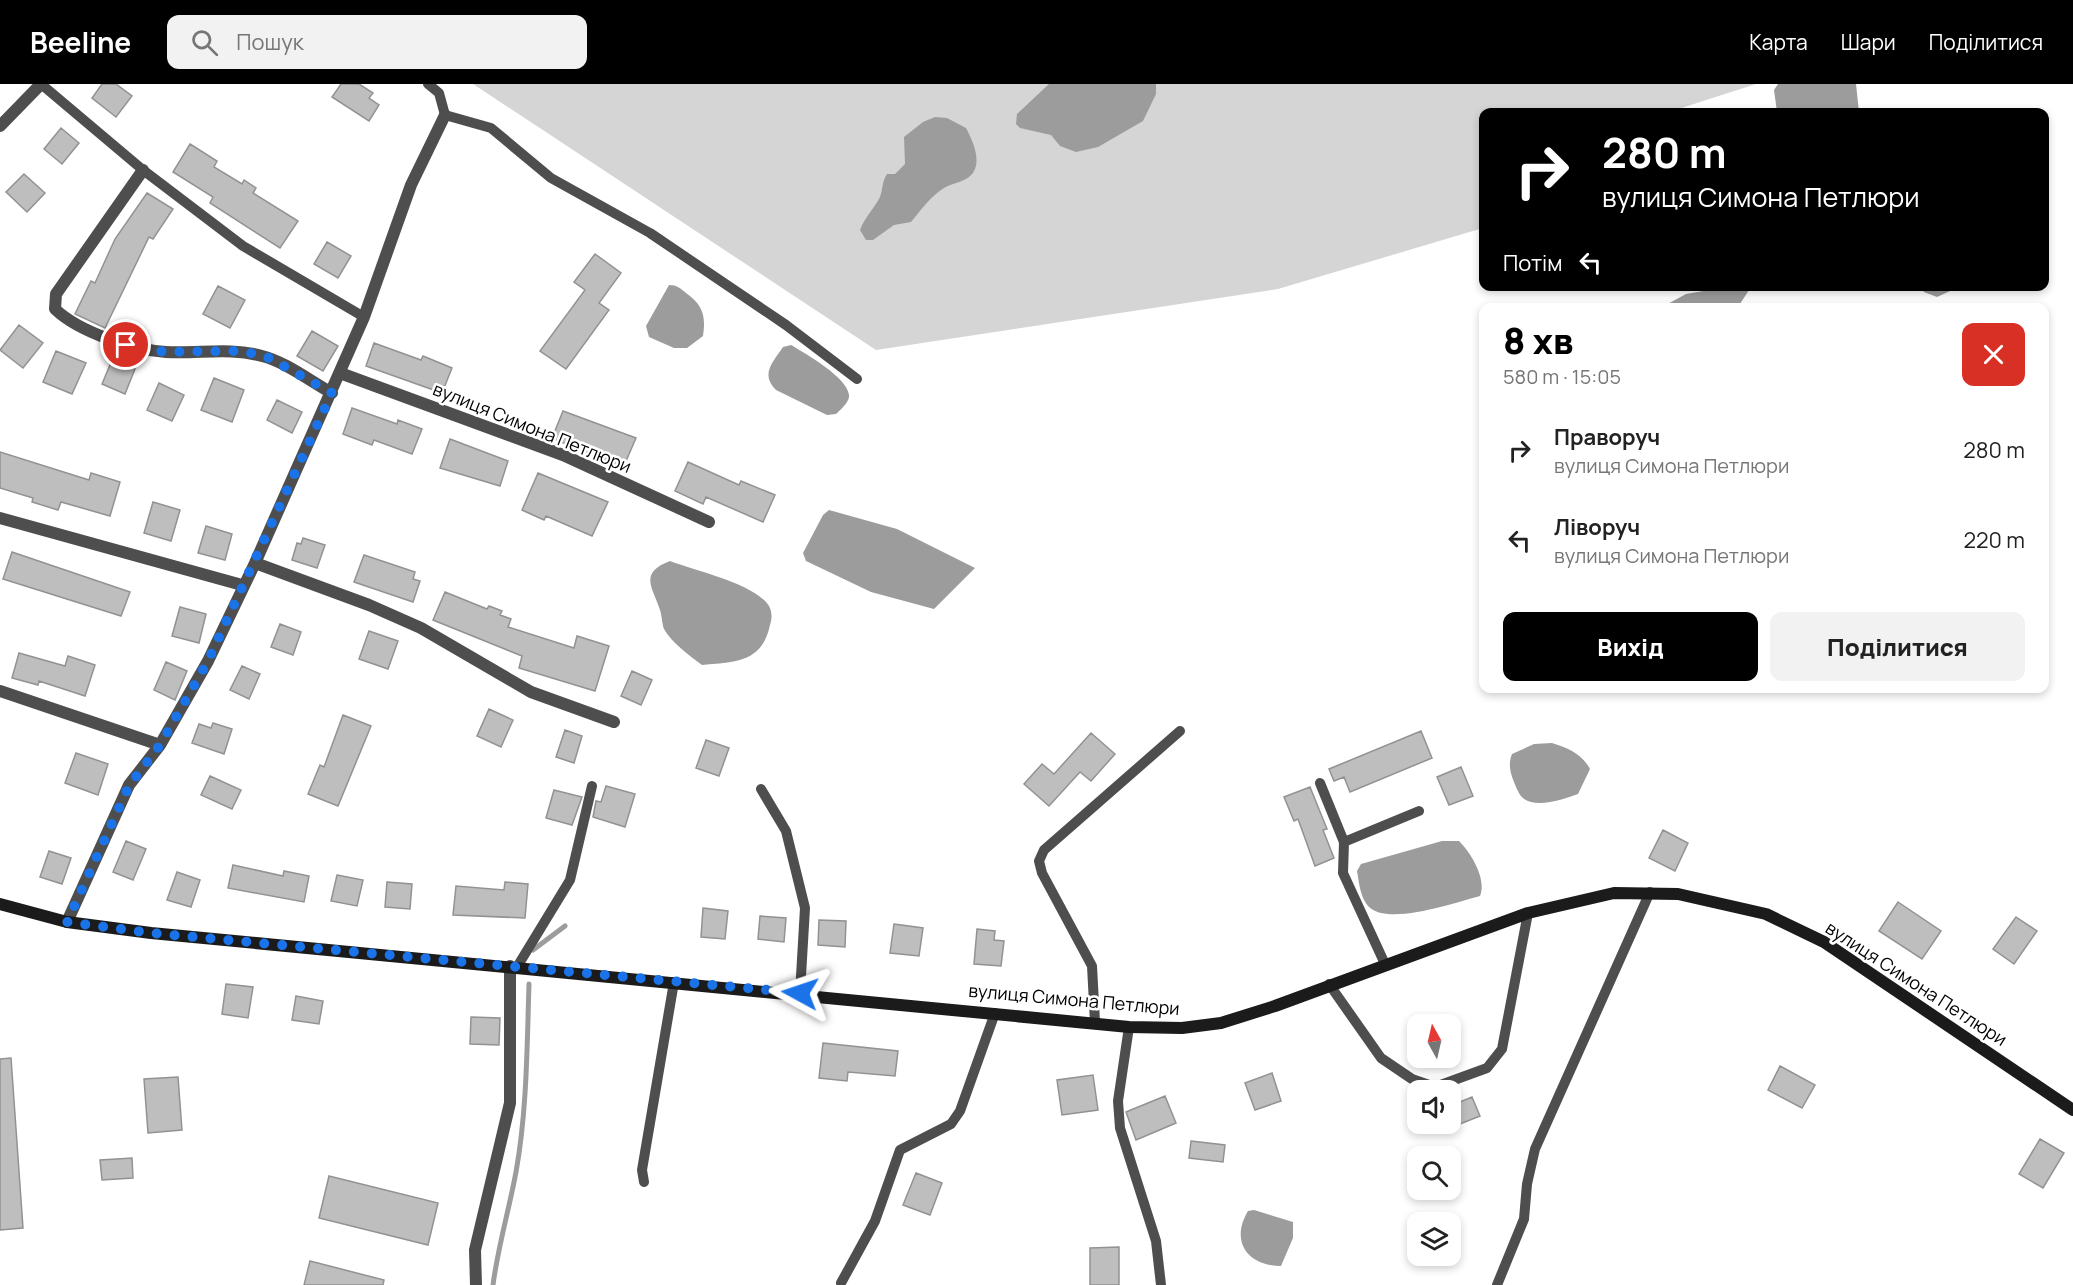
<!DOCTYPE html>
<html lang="uk">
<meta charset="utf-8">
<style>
:root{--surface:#fff;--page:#f2f2f2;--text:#222;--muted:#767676;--accent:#000}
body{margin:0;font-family:Manrope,sans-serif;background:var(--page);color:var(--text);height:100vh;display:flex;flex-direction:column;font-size:22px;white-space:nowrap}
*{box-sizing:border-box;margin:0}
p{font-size:20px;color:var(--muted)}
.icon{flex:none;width:33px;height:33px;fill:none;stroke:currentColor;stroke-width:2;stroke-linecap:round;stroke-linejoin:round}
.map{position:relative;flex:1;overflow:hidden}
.details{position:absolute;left:1479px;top:219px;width:570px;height:390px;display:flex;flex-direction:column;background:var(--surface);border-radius:12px;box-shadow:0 3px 9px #0003}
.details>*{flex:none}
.guide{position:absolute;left:1479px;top:24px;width:570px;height:183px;border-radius:12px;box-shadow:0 3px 9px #0003;background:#000;color:#fff;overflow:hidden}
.needle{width:39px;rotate:352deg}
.fabs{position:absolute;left:1407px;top:930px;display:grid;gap:12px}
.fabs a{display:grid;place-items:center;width:54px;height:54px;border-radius:12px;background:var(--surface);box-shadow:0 3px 9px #0003;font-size:30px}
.pin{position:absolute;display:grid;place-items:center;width:51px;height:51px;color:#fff;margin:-26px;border:3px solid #fff;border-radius:50%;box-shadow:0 2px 6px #0007}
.me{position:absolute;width:66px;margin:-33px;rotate:275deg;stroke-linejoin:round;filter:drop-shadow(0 0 4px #0008)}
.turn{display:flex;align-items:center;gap:21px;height:126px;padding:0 24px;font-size:27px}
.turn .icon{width:78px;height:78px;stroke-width:2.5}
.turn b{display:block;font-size:42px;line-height:51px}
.then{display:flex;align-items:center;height:57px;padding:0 24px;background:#0003;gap:12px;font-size:22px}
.round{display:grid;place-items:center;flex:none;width:63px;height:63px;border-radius:12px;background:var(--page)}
.head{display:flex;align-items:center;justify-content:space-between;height:102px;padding:0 24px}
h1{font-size:36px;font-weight:800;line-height:45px;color:var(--accent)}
.action{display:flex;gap:12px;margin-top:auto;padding:12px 24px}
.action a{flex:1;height:69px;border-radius:12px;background:var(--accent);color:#fff;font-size:24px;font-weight:800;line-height:69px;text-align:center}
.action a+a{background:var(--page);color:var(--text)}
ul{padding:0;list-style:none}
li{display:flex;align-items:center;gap:18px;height:90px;padding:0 24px}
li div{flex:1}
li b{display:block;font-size:22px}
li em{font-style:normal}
header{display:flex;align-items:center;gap:36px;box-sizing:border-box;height:84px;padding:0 30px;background:var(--accent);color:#fff}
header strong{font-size:28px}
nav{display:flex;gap:33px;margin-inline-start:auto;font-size:21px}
.search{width:420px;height:54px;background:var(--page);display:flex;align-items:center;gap:15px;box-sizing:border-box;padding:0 21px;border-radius:12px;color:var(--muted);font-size:22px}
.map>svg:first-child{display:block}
</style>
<header>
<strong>Beeline</strong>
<div class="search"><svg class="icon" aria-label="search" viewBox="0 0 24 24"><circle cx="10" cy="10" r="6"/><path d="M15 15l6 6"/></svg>Пошук</div>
<nav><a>Карта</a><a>Шари</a><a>Поділитися</a></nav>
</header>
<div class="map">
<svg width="2073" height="1201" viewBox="0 0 2073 1201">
<rect width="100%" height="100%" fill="#fff"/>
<path fill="#d5d5d5" d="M473,0H1756L1669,28H1484L1483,144L1278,205L876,266Z"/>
<path fill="#9c9c9c" d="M1049,0H1156V10L1143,37L1098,63L1076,68L1060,62L1051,51L1020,44L1016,40L1017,30Z
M1778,0H1856L1859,28H1777L1774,6Z
M935,33L947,34L966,44C974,59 985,84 966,95C959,99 950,100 944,104C931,112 921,126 911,138L894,141L873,156H866L860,146C866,131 874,125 880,113C883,105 882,97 887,90H895L905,80L904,53L923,38Z
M669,201C677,201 680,204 686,209C703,221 706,232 703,252L687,264H674L649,253L646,242Z
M1727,203H1751L1738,223H1662L1686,210Z
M1920,203H1959L1937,213L1924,208Z
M791,261C806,270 847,293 849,311C850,318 840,326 836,330L827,331L776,306C760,290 773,278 783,263Z
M829,426L897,445L975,484L934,525L871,508L806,477L803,469L823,431Z
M670,477C697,487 743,497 764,516C772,523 773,532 770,541C762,579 735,578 702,581C689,571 672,559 664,545C662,540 662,532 660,526C653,504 638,489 670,477Z
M1552,659C1568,664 1582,670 1590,685L1578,710C1565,715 1535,725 1523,714C1519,711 1516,703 1514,698C1510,688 1508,680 1512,670L1534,660Z
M1442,757H1459C1471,769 1487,795 1480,812C1456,818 1387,843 1368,822C1360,813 1359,798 1357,787L1361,780Z
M1254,1126L1293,1138V1154L1281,1182C1247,1182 1230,1157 1248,1127Z"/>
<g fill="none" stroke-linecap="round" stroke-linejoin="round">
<path stroke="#9c9c9c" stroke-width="5" d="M533,866L565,842
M493,1201C498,1162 509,1126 516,1088C527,1027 527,962 529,900"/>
</g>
<path fill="#bebebe" stroke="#929292" stroke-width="1.5" d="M102,0H116L132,12L116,33L92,14Z
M341,0H359L373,9L369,14L379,21L369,37L332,13Z
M61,44L79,59L62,80L44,65Z
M190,60L217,77L214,83L242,100L244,96L256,104L253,109L298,137L280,164L210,119L213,113L173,88Z
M24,90L45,109L27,128L6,108Z
M147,109L173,125L153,155L149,153L105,244L75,230L91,197L95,199L115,155Z
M327,158L351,172L338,194L314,180Z
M595,170L621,189L599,219L609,226L566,285L540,267L585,206L574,198Z
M218,202L245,216L230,244L203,230Z
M19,241L43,259L23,284L0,266Z
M312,247L338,262L323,287L297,272Z
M374,259L421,276L423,272L452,284L442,309L366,282Z
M56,267L86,279L72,310L43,298Z
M112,276L135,285L125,310L102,300Z
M214,294L244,306L232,338L201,326Z
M159,299L184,311L172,337L147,326Z
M277,316L302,328L292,349L267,336Z
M352,324L397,340L398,336L422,345L412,370L374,356L372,361L343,350Z
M563,327L636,354L623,384L552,354Z
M450,355L508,377L500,402L440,384Z
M0,368L89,396L91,389L120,398L110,432L61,418L58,426L32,418L33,414L0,404Z
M688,378L739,401L741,397L775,411L763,438L706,413L703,420L675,407Z
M538,389L608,418L592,452L546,432L544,436L522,426Z
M153,418L180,426L171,457L144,449Z
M206,442L232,450L225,476L198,469Z
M303,454L325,461L317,484L292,476L297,459L301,460Z
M12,468L130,508L121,532L3,495Z
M364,471L415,488L413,495L420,497L413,518L354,498Z
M445,508L487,525L489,522L502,527L500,531L511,535L508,543L574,564L577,552L609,562L595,607L519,584L522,572L433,536Z
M180,523L206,530L199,559L172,552Z
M280,540L301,548L293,571L271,563Z
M369,547L398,557L388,585L359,575Z
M19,569L65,582L68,572L95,581L85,612L39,597L38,601L12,594Z
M166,578L187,587L175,616L154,606Z
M242,582L260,590L249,615L230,606Z
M632,587L652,596L641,621L621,612Z
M489,625L513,636L501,663L477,652Z
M343,631L371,642L338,722L308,710L320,681L324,683Z
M213,639L232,645L224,670L192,659L199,640L211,644Z
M565,646L582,652L574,679L556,673Z
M1421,647L1432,674L1350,708L1344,693L1334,697L1329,685Z
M1091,649L1115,670L1091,697L1080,688L1049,722L1024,700L1042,680L1054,690Z
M706,656L729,664L719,692L696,684Z
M76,669L108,680L98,711L65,699Z
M1461,683L1473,712L1449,721L1437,693Z
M210,692L241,706L232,725L201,711Z
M606,702L635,710L625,743L593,733L596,717L601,718Z
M1310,703L1327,745L1323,746L1334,774L1315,782L1298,735L1294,737L1284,713Z
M554,706L582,713L572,741L546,734Z
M1663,746L1688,759L1675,787L1649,774Z
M126,757L146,765L133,796L113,788Z
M49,767L71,774L62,800L40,793Z
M233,781L283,792L284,787L309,792L304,818L228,804Z
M177,788L200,796L191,823L167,816Z
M337,791L363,796L357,822L331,817Z
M387,798L412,800L410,825L385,823Z
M505,798L528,800L525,834L453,831L456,802L504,806Z
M1898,818L1941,847L1922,875L1879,847Z
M703,824L728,827L725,855L701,853Z
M760,832L786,834L784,858L758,855Z
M2016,833L2037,847L2014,880L1993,865Z
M819,836L846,837L845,863L818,861Z
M894,840L923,844L919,872L890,869Z
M977,845L995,847L994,856L1004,857L1001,882L974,880Z
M226,900L253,903L248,934L222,930Z
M296,912L323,917L319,940L292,936Z
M471,933L500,934L499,961L470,960Z
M823,959L898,967L895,992L848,988L847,997L819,994Z
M11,974L23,1144L0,1146V975Z
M1780,982L1815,1001L1802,1024L1768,1006Z
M1272,989L1281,1017L1255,1026L1245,999Z
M1093,991L1098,1026L1062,1031L1057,996Z
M178,993L182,1046L148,1049L144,995Z
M1165,1012L1176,1039L1136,1056L1126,1028Z
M1472,1013L1480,1032L1450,1044V1022Z
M2040,1055L2064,1069L2043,1104L2019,1090Z
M1191,1057L1225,1061L1223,1078L1189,1074Z
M132,1074L133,1094L102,1096L100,1076Z
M916,1089L942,1099L930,1131L903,1121Z
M329,1092L438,1119L428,1161L319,1134Z
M1119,1163V1201H1090V1164Z
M310,1177L384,1196L383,1201H304Z"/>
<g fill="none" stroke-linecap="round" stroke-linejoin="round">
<path stroke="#4e4e4e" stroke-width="10" d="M41,0L143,86L243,162L364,233
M428,0L439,9L445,31L491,44L551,94L650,149L786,241L857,295
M1320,699L1344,758L1343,789L1385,880
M761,705L786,747L805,824L800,909
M1344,758L1419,727
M517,883L570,796L592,702
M1329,900L1381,974L1412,995L1435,1003L1487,984L1502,965L1528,829
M1095,938L1092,882L1042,789L1039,777L1044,766L1180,647
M1129,943L1118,1017L1120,1044L1156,1157L1161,1201
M644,1098L642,1086L674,898
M841,1199L875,1137L900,1066L951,1040L960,1027L995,929
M1497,1201L1524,1135L1527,1100L1535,1065L1650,808"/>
<path stroke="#4e4e4e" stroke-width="12" d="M0,42L41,0
M143,86L56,210L55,225C79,248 133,266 166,268C198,270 230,263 262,272C286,278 310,297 332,309
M340,289L563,371L709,438
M0,434L242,501
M255,479L369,521L421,544L531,608L614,638
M0,607L160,661
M67,838L129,701L160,661L208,577L255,479L364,233L411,101L445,31
M476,1201L475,1166L510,1019V882"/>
<path stroke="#1b1b1b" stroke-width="12" d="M0,820L67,838L151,849L1129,943L1182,944L1221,939L1275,922L1528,829L1614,809L1678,810L1766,830L1824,858L2073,1026"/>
</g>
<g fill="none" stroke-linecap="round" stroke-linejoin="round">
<path stroke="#1a73e8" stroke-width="10" stroke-dasharray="0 18" d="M126,261L165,268L240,267L265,272L332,309L208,577L160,661L129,702L67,838L151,849L800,909"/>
</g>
<g text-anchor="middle" stroke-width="5" stroke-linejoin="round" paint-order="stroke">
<g font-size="18" fill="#000" stroke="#fff">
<text transform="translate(532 344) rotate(22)" y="6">вулиця Симона Петлюри</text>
<text transform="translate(1916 900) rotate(33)" y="6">вулиця Симона Петлюри</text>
<text transform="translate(1074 916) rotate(5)" y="6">вулиця Симона Петлюри</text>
</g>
</g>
</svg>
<div class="fabs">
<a><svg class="needle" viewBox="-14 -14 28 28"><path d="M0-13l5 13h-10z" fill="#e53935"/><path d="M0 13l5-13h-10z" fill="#767676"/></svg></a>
<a><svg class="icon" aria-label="sound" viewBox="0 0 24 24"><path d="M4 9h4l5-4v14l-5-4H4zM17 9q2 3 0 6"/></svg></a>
<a><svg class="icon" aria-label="search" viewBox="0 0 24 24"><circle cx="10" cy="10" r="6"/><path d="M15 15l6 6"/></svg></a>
<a><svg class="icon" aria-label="layers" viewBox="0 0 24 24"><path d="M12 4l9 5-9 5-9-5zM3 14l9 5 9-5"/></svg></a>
</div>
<div class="pin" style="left:126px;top:261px;background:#d93025"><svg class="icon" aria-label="arrive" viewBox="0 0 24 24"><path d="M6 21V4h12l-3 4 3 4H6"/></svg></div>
<svg class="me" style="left:800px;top:909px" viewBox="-20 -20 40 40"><path d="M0-17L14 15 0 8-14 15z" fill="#1a73e8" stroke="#fff" stroke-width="4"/></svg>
<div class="guide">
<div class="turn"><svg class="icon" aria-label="right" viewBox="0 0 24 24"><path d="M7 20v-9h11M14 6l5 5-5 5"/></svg><div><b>280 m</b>вулиця Симона Петлюри</div></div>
<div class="then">Потім<svg class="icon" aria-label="left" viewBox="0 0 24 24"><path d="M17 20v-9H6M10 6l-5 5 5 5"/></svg></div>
</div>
<section class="details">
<div class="head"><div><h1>8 хв</h1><p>580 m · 15:05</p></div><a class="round" style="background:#d93025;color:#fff"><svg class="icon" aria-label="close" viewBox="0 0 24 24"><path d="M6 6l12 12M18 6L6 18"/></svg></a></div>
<ul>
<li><svg class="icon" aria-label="right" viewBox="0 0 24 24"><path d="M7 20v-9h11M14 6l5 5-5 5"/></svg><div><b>Праворуч</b><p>вулиця Симона Петлюри</p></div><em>280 m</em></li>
<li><svg class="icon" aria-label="left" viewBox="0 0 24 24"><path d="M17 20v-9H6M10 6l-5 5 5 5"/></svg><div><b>Ліворуч</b><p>вулиця Симона Петлюри</p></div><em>220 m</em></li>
</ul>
<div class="action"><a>Вихід</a><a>Поділитися</a></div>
</section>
</div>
